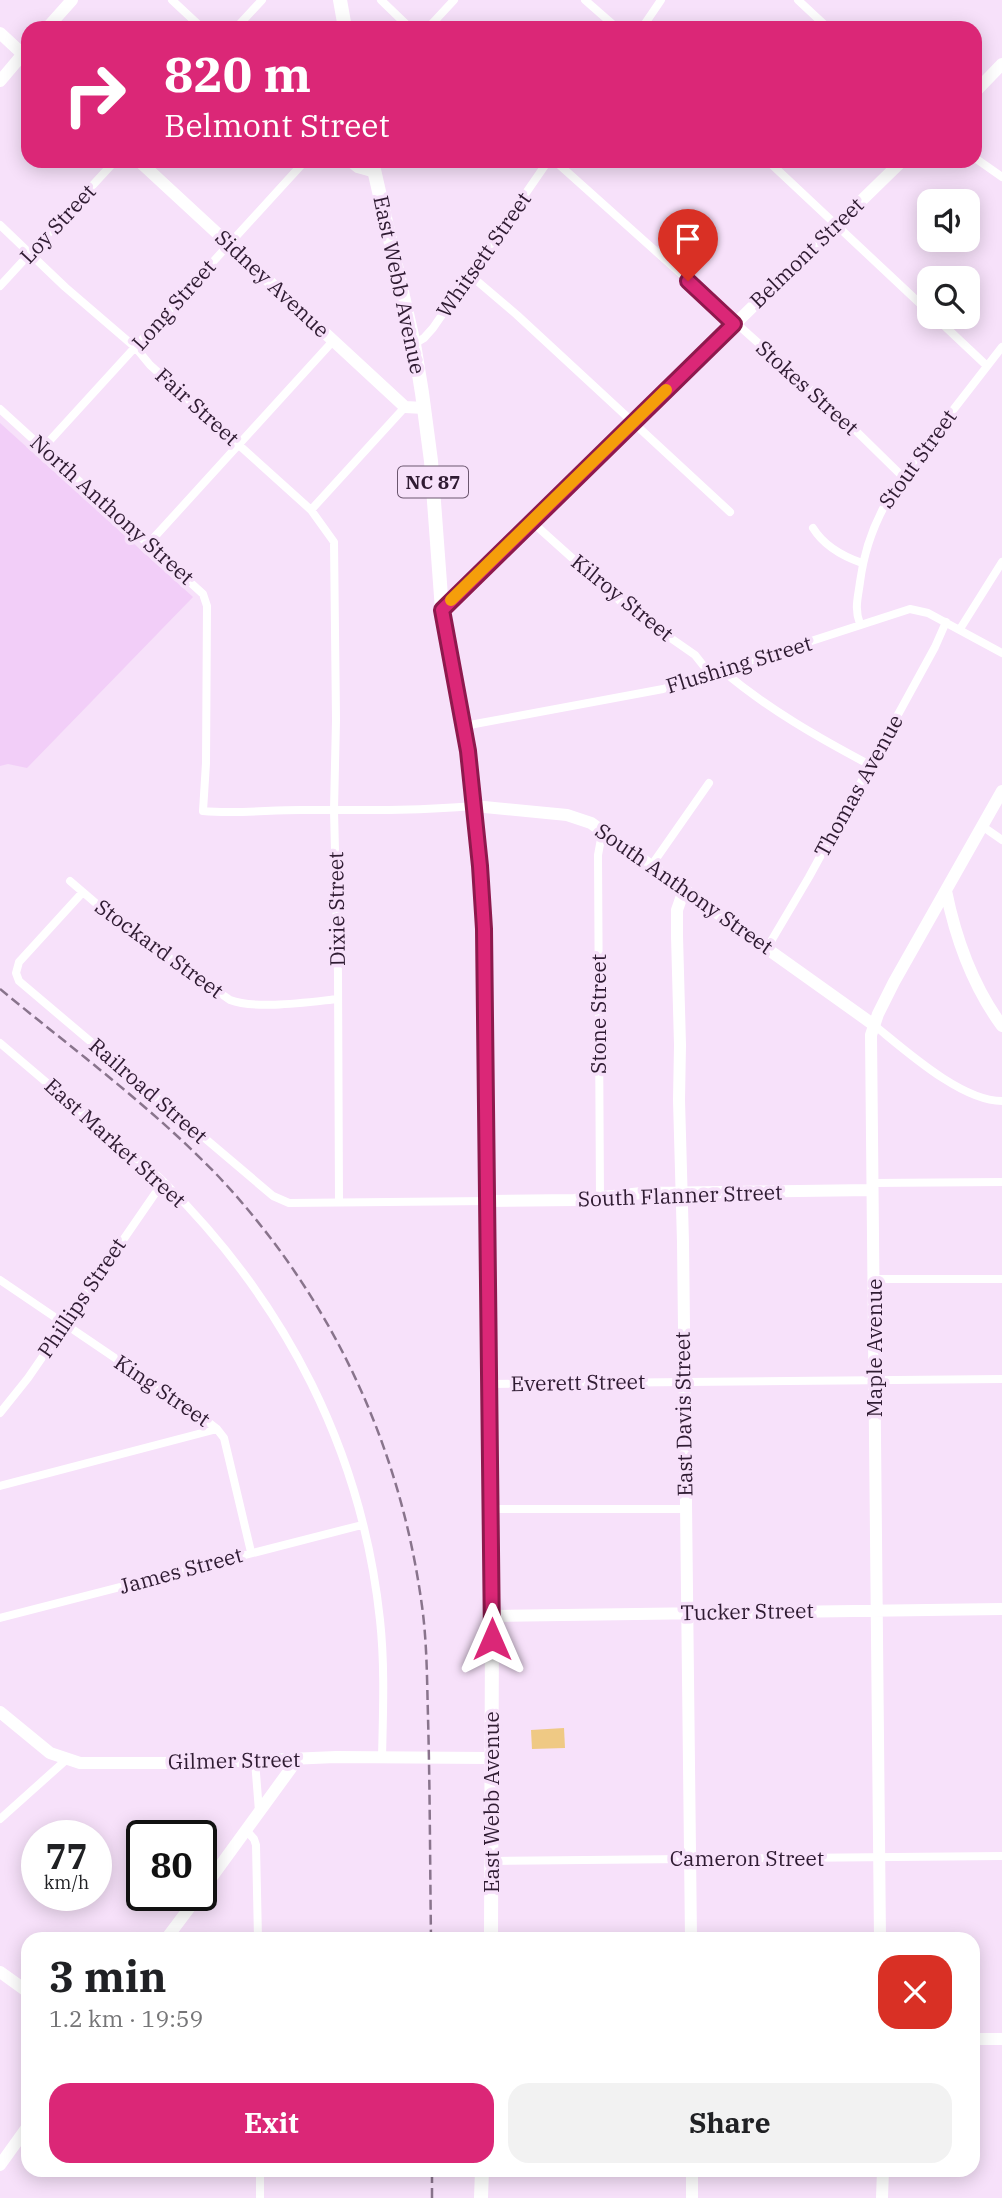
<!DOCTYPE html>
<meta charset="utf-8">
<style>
:root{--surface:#fff;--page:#f2f2f2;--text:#202124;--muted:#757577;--accent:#db2777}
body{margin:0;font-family:"IBM Plex Serif",serif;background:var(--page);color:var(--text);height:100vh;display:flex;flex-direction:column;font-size:26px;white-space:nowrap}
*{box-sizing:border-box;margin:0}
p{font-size:23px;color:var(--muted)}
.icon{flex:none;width:38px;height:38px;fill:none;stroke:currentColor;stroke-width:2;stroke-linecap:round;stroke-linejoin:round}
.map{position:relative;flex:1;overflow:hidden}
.side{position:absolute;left:21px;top:1932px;width:959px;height:245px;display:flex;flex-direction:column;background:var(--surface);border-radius:21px;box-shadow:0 4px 18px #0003}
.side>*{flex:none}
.banner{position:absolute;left:21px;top:21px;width:961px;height:147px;border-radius:21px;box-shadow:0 4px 18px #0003;background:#db2777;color:#fff;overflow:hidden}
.tools{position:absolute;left:917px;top:189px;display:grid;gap:14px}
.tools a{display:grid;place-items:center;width:63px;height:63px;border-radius:14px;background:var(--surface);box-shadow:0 4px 18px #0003;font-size:35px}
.speed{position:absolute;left:21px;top:1820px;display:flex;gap:14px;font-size:35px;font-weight:700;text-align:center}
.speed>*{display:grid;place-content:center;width:91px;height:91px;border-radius:50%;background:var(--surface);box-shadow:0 4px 18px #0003;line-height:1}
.speed small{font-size:18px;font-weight:400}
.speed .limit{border:4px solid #111;border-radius:10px;background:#fff;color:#111}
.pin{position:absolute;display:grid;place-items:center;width:60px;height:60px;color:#fff;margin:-72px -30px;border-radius:50% 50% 50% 0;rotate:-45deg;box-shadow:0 0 7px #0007}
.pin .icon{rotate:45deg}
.me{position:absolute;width:77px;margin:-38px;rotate:0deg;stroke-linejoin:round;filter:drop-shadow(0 0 5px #0008)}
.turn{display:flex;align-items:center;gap:24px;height:147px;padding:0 28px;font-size:32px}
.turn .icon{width:91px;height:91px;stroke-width:2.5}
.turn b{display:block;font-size:49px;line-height:60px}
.round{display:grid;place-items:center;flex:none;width:74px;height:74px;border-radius:21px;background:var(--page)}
.headline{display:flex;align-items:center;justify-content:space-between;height:119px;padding:0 28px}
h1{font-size:42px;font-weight:700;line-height:52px}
.cta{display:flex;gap:14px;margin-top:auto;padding:14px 28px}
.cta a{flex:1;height:80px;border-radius:21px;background:var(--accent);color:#fff;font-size:28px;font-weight:700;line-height:80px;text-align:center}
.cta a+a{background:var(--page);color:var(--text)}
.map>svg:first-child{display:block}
</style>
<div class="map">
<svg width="1002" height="2198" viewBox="0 0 1002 2198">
<rect width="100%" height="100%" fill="#f7e1fa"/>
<path fill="#f2cef8" d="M0,423L193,597L27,768L8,764L0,766Z"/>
<path fill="#efc984" d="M564,1728L565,1748L532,1749L531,1730Z"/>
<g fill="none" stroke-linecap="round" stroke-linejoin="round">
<path stroke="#fff" stroke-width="8" d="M172,0L202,28
M381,0L410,28
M585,0L617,28
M798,0L828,28
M236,28L262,0
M428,28L454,0
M642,28L661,0
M975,158L1002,177
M347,161L357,169L375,174
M555,161L851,426L902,476
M768,161L929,312
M0,225L65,287L136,348L150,365L311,510L334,542L336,720L334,810L338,974L339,1201
M470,275L517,315L730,512
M0,286L115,161
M935,317L987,366
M414,344L424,338L433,328L548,161
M0,409L203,594L207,606L206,763L203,811C236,814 268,810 301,810C358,810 416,811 474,806
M43,448L305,161
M311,510L405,407
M532,522L629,609L695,655L710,674
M813,528C824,546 842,556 862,563
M149,543L333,341
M860,624C854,608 858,598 860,582C868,519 898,481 936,432C958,404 980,375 1002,347
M960,629L1002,562
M723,671C768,709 819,738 870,765
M464,726L663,689L910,609L928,613L1002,653
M982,826L1002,840
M651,866L709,783
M70,881L119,923L230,1000C256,1010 309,1002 338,999
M82,893L19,962L16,973L19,981L273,1196L289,1203L487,1201
M767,948L809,877L935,647L946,622
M874,1025C905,1050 961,1101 1002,1101
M0,1043C38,1075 75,1107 113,1139C130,1154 149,1167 165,1183C286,1303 362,1451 380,1620C385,1666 383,1712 382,1758
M872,1183L1002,1182
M600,1198L598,855L601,839L605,832
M874,1279H1002
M0,1280L199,1415L217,1429L224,1438L251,1552
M490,1384L1002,1379
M0,1413L28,1378L163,1182
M0,1486L217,1429
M491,1509H685
M0,1618L362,1525
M255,1761L259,1811
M0,1819L66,1760
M247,1831L254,1839L256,1845L258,1939
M493,1861L1002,1856
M260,2198V2170"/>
<path stroke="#fff" stroke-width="12" d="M47,28L72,0
M0,33L28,59
M0,81L28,48
M975,92L1002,64
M139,161L405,407L424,408
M442,610L902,161
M474,806L567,815L591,823L874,1025
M684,890L677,910V936L680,1045L679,1100L683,1242L691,1939
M946,891C956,940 972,985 1002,1026
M487,1201L574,1200L642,1193L872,1190
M492,1616L1002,1609
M0,1712L50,1753L80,1763H192L336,1757L490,1758
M201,1892L297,1760
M166,1939L199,1895
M880,1939L871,1035L878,1014L894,982L1002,791
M0,1972L28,1992
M973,2039H1002
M0,2165L28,2126
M692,2198V2170
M882,2198L883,2170"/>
<path stroke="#fff" stroke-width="14" d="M340,0L345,28
M372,161L414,344L422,393L431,461L442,610L468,751L479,850L484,929L492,1616L491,1939
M481,2198L482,2170"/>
<path stroke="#89748c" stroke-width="2.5" stroke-dasharray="10 5" stroke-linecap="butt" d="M0,989C74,1050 153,1108 219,1177C331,1297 400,1444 422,1606C427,1642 427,1681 428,1717C430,1791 430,1865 431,1939
M432,2198V2170"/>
</g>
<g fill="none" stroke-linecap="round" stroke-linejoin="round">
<defs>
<path id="route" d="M492,1639L484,929L480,866L468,751L442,610L734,324L688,281"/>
</defs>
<use href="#route" stroke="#8e194d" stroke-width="18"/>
<use href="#route" stroke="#db2777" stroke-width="12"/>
<path stroke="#f59e0b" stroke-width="12" d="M451,600L666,390"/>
</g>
<g text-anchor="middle" stroke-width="7" stroke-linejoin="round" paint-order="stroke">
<rect fill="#f7e1fa" stroke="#6b566e" stroke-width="2" x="398" y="466.5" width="70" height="31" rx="5"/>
<g font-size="19" font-weight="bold" fill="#2f1b32">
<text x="433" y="489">NC 87</text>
</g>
<g font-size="21" fill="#2f1b32" stroke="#f7e1fa">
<text transform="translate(58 224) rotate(-47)" y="7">Loy Street</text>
<text transform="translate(807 253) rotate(-44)" y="7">Belmont Street</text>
<text transform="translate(484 255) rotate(-55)" y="7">Whitsett Street</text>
<text transform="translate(272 284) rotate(43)" y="7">Sidney Avenue</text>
<text transform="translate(399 285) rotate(78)" y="7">East Webb Avenue</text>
<text transform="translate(174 305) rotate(-48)" y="7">Long Street</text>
<text transform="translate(807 388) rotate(42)" y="7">Stokes Street</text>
<text transform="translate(197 407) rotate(42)" y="7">Fair Street</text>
<text transform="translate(918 459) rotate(-54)" y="7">Stout Street</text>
<text transform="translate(112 510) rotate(42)" y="7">North Anthony Street</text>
<text transform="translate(622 598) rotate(39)" y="7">Kilroy Street</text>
<text transform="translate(739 665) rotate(-17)" y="7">Flushing Street</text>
<text transform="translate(859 786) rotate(-61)" y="7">Thomas Avenue</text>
<text transform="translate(684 889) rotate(35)" y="7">South Anthony Street</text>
<text transform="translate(337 909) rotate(-91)" y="7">Dixie Street</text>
<text transform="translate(159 949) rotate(36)" y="7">Stockard Street</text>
<text transform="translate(599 1014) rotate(-90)" y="7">Stone Street</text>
<text transform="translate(148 1091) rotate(41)" y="7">Railroad Street</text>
<text transform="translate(115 1143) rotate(42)" y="7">East Market Street</text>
<text transform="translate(680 1196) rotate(-2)" y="7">South Flanner Street</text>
<text transform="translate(82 1298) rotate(-56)" y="7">Phillips Street</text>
<text transform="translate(875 1348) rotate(-90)" y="7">Maple Avenue</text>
<text transform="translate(578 1383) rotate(-1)" y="7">Everett Street</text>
<text transform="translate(162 1391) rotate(34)" y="7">King Street</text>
<text transform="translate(684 1414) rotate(-91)" y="7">East Davis Street</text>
<text transform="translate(181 1571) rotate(-15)" y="7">James Street</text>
<text transform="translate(747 1612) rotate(-1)" y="7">Tucker Street</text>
<text transform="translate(234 1761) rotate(-1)" y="7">Gilmer Street</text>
<text transform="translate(492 1802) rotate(-90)" y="7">East Webb Avenue</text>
<text x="747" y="1866">Cameron Street</text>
</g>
</g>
</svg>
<div class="tools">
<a><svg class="icon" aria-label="sound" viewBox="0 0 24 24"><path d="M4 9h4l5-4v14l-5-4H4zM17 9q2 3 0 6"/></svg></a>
<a><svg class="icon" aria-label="search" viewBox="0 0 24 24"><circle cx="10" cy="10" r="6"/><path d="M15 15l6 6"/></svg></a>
</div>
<div class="speed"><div>77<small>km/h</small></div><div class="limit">80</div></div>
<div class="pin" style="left:688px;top:281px;background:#d93025"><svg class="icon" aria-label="arrive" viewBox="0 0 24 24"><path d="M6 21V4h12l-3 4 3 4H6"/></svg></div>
<svg class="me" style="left:492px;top:1639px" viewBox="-20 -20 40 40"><path d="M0-17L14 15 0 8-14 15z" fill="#db2777" stroke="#fff" stroke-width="4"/></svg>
<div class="banner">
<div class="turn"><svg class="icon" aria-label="right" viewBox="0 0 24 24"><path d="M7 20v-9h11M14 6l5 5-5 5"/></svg><div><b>820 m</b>Belmont Street</div></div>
</div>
<section class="side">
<div class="headline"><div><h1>3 min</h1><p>1.2 km · 19:59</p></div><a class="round" style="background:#d93025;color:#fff"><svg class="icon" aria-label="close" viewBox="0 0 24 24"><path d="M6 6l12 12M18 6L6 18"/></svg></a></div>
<div class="cta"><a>Exit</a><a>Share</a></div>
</section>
</div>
